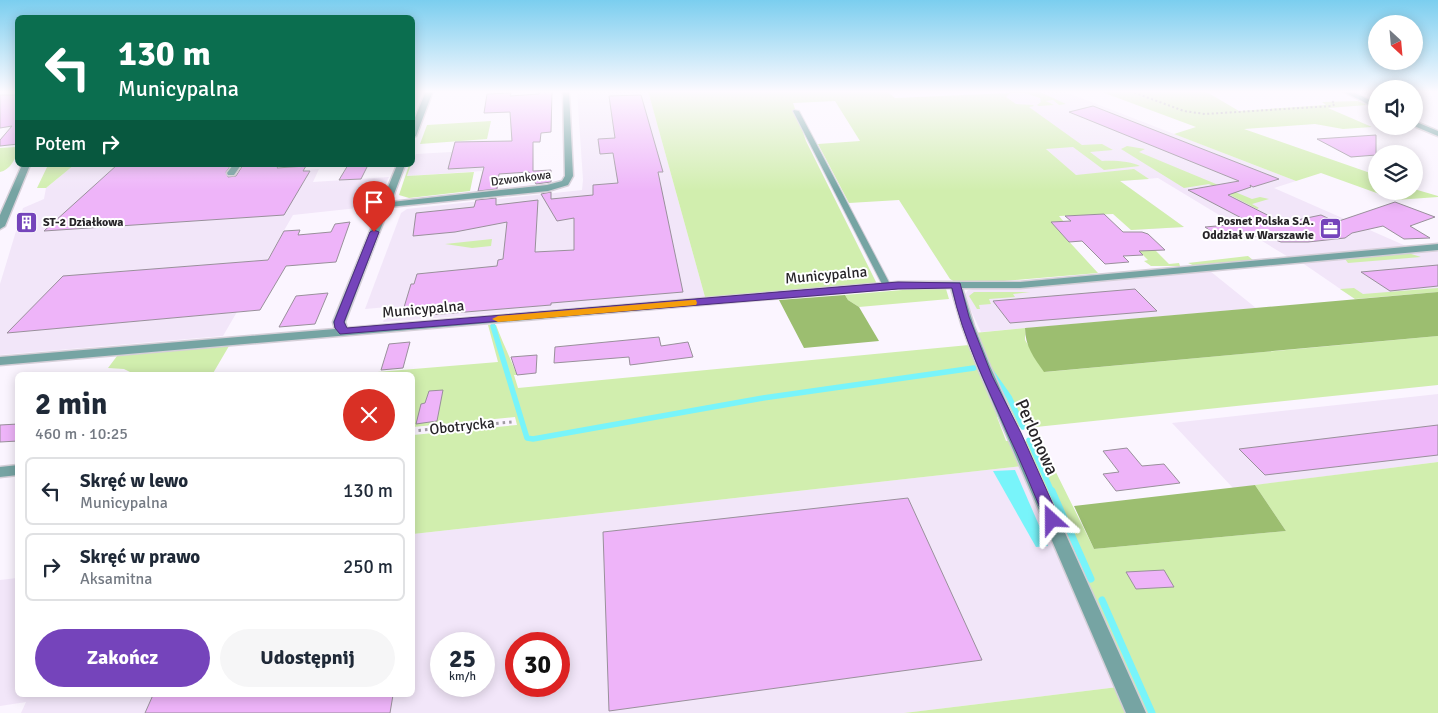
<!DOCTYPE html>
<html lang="pl">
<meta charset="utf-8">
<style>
:root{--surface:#fff;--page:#f6f6f7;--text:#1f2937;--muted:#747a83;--line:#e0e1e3;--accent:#7544bb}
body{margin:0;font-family:Signika,sans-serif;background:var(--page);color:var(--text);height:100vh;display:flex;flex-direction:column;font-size:19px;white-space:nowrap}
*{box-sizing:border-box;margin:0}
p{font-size:16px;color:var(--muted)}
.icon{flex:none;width:28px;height:28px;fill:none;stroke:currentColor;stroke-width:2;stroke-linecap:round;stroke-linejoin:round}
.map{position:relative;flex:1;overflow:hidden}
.side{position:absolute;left:15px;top:372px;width:400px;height:325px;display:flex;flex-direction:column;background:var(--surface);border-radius:8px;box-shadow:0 2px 12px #0003}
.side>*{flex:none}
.banner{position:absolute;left:15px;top:15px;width:400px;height:152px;border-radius:8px;box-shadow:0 2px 12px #0003;background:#0b6e4f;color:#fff;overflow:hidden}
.needle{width:32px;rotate:154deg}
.fabs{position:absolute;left:1368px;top:15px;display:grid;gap:10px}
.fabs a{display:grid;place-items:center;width:55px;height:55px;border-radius:50%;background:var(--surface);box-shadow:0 2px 12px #0003;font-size:25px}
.speed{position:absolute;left:430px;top:632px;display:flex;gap:10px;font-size:25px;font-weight:700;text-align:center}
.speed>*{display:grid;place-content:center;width:65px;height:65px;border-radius:50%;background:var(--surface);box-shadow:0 2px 12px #0003;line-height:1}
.speed small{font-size:12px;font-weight:400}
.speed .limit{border:8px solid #d22;background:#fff;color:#111}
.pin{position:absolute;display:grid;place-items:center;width:42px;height:42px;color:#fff;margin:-51px -21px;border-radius:50% 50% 50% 0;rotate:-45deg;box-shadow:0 0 5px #0007}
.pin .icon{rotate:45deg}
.me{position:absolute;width:55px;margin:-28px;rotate:336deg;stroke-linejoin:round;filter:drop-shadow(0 0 4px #0008)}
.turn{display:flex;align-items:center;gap:18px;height:105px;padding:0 20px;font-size:22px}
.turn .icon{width:65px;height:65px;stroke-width:2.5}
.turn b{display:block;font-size:35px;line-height:42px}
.then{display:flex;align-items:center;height:48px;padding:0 20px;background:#0003;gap:10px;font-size:19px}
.round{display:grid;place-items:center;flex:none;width:52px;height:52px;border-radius:26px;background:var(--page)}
.overview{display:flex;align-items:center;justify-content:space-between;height:85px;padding:0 20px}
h1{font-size:30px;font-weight:700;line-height:38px}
.button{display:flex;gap:10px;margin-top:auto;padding:10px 20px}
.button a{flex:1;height:58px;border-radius:30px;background:var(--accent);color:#fff;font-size:20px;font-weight:700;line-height:58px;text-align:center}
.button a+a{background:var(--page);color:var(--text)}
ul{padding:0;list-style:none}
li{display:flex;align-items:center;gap:15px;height:68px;margin:0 10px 8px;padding:0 10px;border:2px solid var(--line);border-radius:8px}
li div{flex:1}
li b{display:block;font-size:19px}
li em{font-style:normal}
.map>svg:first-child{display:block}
</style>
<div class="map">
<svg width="1438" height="713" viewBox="0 0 1438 713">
<rect width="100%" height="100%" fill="#fbf5ff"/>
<path fill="#f2e6f9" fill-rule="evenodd" d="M577,91H648L705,297L383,322L388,307L365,309L401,213L407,209L582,190L583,180Z
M1037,91H1063L1296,181L1274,188L1406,246L1290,258L1158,178L1120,181L1184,227L1131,230L1073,173L985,94Z
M486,150L482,171L407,176L416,154Z
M74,165H228L212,176L319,169L313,182L389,177L376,206L293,215L223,336L0,355V284L23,208L44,199L46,188Z
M1438,250V292L1355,299L1301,262Z
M1210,271L1256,308L981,332L964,296L968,290L973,289H1014Z
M1438,394V462L1233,488L1172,423Z
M1023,466L1118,687L904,713H21L26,702L0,706V580L17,578L18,695H412L413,534ZM441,644H484V686H441ZM516,644H559V686H516Z"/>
<path fill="#d1eeae" d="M648,91H887L895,98L1009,93L1008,91H1038L1066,104L1059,105L1053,100L1046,101L1054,105L1039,106L1037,105L1041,102L1040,98L1025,93H1010L1006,97L1016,104L1033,105L1034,106L1029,107L1082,145L1102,144L1113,150L1090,152L1102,161C1112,160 1132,161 1140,166L1104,170L1073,147L1046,149L1076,175L1134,169L1149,179L1120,181L1184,227L1131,230L1113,214L1059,216L1064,222L1052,223L1098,273L1004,281L955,282L950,279L899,200L849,203L818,144L860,141L835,101L793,103L806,141L877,284L705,297Z
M1099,91H1205L1239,111L1326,105L1322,102L1358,101L1367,105L1328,108L1372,127L1343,129L1315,124L1244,129L1376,175V191H1414V189L1438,196V197L1396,200L1321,173L1296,181L1174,134L1196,127Z
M491,121L487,139L420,144L427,125Z
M1127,146L1145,149L1139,152L1252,199L1260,197L1269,199L1252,204L1259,208L1257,209L1209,184L1184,188L1121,149Z
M17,147C18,157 10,170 0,172V148Z
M48,165H74L46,188H37Z
M409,165H411L407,176L474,172L470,191L409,198L399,195Z
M492,239L491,246L472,248L445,244Z
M1144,239L1169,264L1179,263L1180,266H1151L1144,261L1148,260L1135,247Z
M1408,253L1421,257L1348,263L1345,259Z
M1248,256L1253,260L1195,266L1188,263Z
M937,287L946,289L949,299L859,307L848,300L845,295Z
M1354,288L1363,294L1438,288V292L1355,299L1340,289Z
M974,292H1030L1013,294L1015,297L989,299L991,304L979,305L980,309H977L969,296Z
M488,325H496C503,343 510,358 517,375H514L518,388L969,345L1001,416L997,417L1006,441H1012L1023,466L413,534V435L517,425L515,417L413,427L412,375H341L498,362Z
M1025,328V340L1045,372L1438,336V385L1036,427H1017L974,333Z
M229,346L212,375H136L124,369L108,368L117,356Z
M1040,440L1094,549L1286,531L1255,485L1438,462V713H1143L1022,441Z
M1118,687L1128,713H904Z"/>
<path fill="#9cbe70" d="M1438,292V336L1044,372C1034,358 1025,346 1025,328Z
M845,295L848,300L859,307L879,341L804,348L779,300Z
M1255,485L1286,531L1094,549L1074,506Z"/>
<path fill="#78f4fa" d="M1015,470L1048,546L1036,547L993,471Z"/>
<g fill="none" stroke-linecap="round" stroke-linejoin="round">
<path stroke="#78f4fa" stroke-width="5.5" d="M493,326L527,438L533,439L763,398L974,368
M990,370L1009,397L1023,427
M1029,440L1052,492"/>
<path stroke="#78f4fa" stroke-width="7" d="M1052,491L1091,579
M1102,600L1152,713"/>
</g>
<path fill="#eeb4f9" stroke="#99909b" d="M539,91H552L551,132L541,133L540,142H533V171L551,170V182L536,184L529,172L499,174L497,189L478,191L484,167L448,169L455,142L512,141L510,112L484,113L487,94L511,93L510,96L539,94Z
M0,95H18V144L0,146V140L12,126L0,128Z
M641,95L663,172H658L683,292L551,303V305L429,315L430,312L402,314L411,284H414L417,274L497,266L498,260L503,259L507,222L455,232L413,236L416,213L474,207L476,200L496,198V205L538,200L535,252L574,250V218L557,221L541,194L551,192V199L593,195V185L618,183L613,153L600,154L598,139L615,138L609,96Z
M1093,106L1279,179L1253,187L1250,185L1251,187L1228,195L1283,223L1321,215L1336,222L1395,202L1435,217L1410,226L1430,238L1404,239L1383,226L1352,233L1345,238L1308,242H1281L1265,236L1222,239L1205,227L1251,223L1188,190L1239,181L1069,112Z
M1376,135V155L1351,157L1317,139Z
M117,165H231L226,172L228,177L236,176L243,165H279L277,168L306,166L303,171H310L284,215L44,231Z
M348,165H368L361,179L339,180Z
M1104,214L1123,232H1142L1148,234L1165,250L1139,251L1143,255L1123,256L1129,262L1105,264L1082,241L1069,242L1051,222L1071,221L1065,216Z
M350,222L336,262L286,266L260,310L7,333L63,276L268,260L284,231L300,230L298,235L331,232L335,224Z
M1438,265V286L1390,291L1361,272Z
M1135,289L1157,311L1010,323L993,301Z
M328,293L315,324L279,327L296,296Z
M659,337L661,346L688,342L693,357L630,365L629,357L554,363L555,347Z
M410,342L403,368L381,370L389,344Z
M537,355L536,373L517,375L511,357Z
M443,390L437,421L416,424L421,404L425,403L429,391Z
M18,424V441L0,442V425Z
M1438,425V455L1369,463L1265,475L1239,449Z
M1127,448L1142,466L1164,464L1180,483L1116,491L1103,474L1119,472L1103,451Z
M908,498L982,660L609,711L603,532Z
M1164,570L1174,587L1136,589L1126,572Z
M153,695H393L390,713H145Z"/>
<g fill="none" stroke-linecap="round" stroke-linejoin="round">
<defs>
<path id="lane" d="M794,110L799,111L891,286L890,288L887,289L883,286L793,111Z"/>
<path id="street" d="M426,91H433L416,136L412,138V125Z
M563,91H569L573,176L568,185L548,191L389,207L345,322L347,328L898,282H1020L1438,244V250L1020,288H962L974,326L990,366L1146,713H1126L977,366L962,326L951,288H898L0,365V357L335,329L333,322L397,165H405L391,202L547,185L562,181L565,176Z
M1342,91H1351L1376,103V108Z
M1414,121L1438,131V136L1414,126Z
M22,165H30L5,226L0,229V215Z
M233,165H241L234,175H228L227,173Z
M18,465V475L0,477V467Z"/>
</defs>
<use href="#lane" stroke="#d5cfd8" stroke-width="2"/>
<use href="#street" stroke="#d5cfd8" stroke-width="3"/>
<path stroke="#a29da5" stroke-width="2" stroke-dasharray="2 2.5" stroke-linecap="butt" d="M1130,91L1184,111L1205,114L1332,106L1335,104L1331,100"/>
<path stroke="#a29da5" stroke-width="3" stroke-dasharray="2.5 4" stroke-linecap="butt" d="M412,431L512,422"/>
<use href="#lane" fill="#76a4a3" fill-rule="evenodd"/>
<use href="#street" fill="#76a4a3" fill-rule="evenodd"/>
</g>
<linearGradient id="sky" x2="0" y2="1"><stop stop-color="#7bceef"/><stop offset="0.48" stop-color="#fdfaff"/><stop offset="1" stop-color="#fdfaff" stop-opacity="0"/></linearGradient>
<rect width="1438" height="191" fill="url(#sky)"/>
<path fill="#7544bb" stroke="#4c2c7a" d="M374,230L379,232L344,322L347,328L898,282L960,283L969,317L992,376L1021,433L1060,520L1058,524L1052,526L1047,524L1045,520C1033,491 1021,461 1007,432C986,384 963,339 952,288L898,289L340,334L335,328L334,322L370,232Z"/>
<path fill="#f59e0b" d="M692,300H696L697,303L696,305L498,322L492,319L498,316Z"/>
<defs>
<symbol id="building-square" viewBox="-11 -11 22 22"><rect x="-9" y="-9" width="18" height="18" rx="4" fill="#7544bb" stroke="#fff"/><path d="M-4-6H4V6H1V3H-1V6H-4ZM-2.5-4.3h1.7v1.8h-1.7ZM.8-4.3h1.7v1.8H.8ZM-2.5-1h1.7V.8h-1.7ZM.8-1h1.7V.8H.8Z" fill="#fff"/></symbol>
<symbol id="office-square" viewBox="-11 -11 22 22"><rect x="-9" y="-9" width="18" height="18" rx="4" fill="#7544bb" stroke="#fff"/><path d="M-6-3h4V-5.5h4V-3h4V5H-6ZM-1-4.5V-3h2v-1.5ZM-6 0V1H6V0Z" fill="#fff"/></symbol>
</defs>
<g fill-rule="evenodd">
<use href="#building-square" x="14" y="210" width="25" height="25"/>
<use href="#office-square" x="1318" y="216" width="25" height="25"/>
</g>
<g text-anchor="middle" stroke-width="4" stroke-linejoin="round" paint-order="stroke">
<g font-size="12" fill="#272428" stroke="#fff">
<text transform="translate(521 178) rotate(-7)" y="4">Dzwonkowa</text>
</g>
<g font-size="12" font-weight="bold" fill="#272428" stroke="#fff" text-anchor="end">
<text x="1314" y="225">Posnet Polska S.A.<tspan x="1314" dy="14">Oddział w Warszawie</tspan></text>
<text x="43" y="226" text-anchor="start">ST-2 Działkowa</text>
</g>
<g font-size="15" fill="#272428" stroke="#fff">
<text transform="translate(826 275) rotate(-5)" y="5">Municypalna</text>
<text transform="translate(423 309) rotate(-5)" y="5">Municypalna</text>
<text transform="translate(462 426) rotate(-6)" y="5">Obotrycka</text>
</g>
<g font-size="18" fill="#272428" stroke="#fff">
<text transform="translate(1037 437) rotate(66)" y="6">Perlonowa</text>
</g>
</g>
</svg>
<div class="fabs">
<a><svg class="needle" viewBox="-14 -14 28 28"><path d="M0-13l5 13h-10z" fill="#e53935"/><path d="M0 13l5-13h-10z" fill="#747a83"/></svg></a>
<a><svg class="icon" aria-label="sound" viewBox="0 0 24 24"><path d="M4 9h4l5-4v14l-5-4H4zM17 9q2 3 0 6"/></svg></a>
<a><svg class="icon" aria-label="layers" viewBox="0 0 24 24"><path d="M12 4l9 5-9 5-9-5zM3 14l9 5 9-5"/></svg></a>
</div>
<div class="speed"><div>25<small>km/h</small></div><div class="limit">30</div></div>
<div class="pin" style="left:374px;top:232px;background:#d93025"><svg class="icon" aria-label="arrive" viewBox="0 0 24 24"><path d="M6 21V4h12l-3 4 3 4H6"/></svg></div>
<svg class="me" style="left:1052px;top:520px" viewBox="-20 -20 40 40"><path d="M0-17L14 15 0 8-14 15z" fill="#7544bb" stroke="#fff" stroke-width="4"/></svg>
<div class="banner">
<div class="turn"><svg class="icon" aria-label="left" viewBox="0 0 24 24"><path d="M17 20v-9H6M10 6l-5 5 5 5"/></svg><div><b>130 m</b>Municypalna</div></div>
<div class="then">Potem<svg class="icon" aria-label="right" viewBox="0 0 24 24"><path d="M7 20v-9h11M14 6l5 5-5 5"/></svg></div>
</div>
<section class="side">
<div class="overview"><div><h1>2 min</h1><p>460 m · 10:25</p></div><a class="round" style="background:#d93025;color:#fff"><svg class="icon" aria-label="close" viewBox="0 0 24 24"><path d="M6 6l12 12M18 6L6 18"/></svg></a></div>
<ul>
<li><svg class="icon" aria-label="left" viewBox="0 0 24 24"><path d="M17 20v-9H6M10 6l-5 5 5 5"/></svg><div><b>Skręć w lewo</b><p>Municypalna</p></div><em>130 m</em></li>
<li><svg class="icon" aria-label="right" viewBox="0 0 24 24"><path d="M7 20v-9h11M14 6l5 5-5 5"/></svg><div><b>Skręć w prawo</b><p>Aksamitna</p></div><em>250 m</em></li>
</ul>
<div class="button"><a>Zakończ</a><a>Udostępnij</a></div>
</section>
</div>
